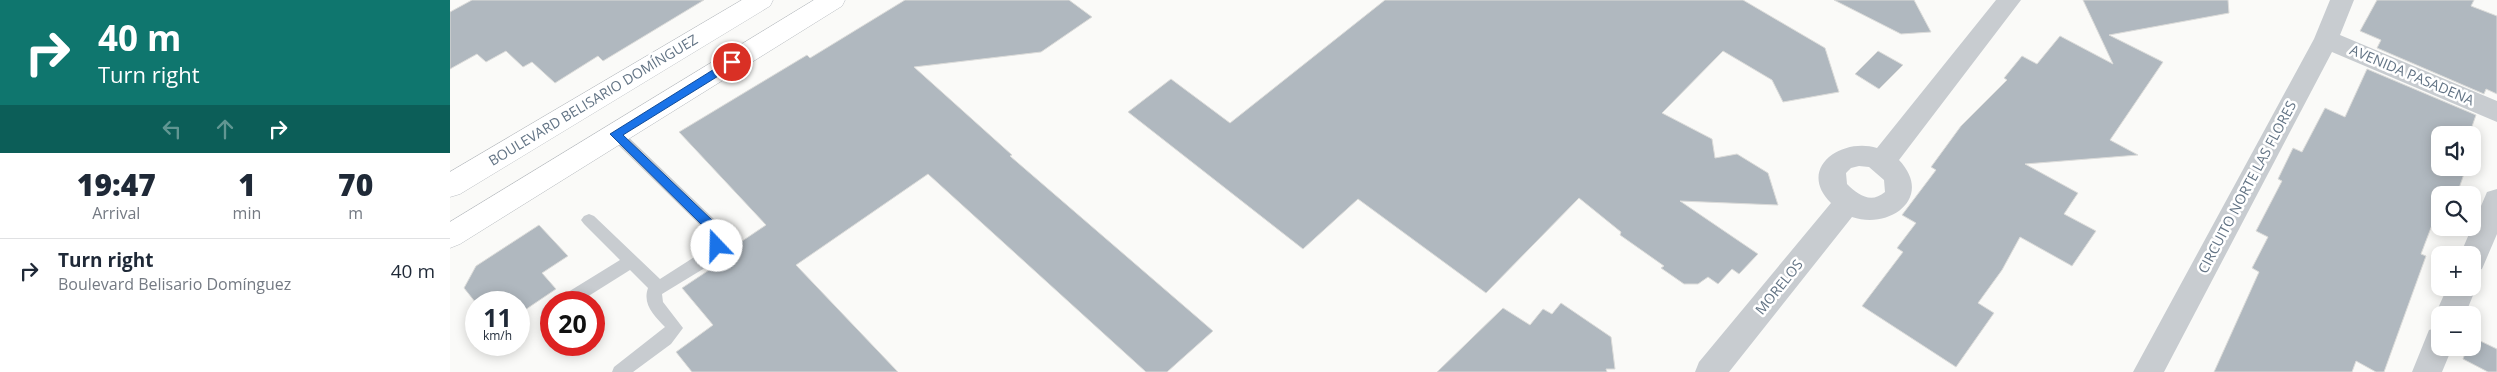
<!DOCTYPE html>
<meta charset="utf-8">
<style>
:root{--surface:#fff;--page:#f2f2f3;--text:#1f2937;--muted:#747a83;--line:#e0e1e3}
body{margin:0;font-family:"Open Sans",sans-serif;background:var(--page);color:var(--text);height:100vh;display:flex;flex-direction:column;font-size:19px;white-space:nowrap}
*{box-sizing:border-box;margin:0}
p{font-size:16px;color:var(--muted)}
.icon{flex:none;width:28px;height:28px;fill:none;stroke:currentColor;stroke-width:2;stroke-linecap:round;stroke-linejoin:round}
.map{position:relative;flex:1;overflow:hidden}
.details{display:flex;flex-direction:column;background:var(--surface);width:450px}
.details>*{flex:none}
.top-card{background:#0f766e;color:#fff;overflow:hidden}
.buttons{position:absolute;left:1981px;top:126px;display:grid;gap:10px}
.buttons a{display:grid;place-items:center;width:50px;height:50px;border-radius:10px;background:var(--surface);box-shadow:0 2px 12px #0003;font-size:25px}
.speed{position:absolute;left:15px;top:291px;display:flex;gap:10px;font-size:25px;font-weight:700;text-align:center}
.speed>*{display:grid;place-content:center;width:65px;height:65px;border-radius:50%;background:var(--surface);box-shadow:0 2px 12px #0003;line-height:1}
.speed small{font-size:12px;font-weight:400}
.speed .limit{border:8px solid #d22;background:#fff;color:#111}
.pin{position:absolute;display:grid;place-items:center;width:42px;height:42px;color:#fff;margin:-21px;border:2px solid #fff;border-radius:50%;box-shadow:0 1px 5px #0007}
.me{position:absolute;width:55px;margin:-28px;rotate:339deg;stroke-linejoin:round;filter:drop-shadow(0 0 4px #0008)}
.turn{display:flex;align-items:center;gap:18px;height:105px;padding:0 15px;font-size:22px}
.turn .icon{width:65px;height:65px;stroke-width:2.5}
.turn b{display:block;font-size:35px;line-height:42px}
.lanes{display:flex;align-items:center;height:48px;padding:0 15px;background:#0003;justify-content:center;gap:25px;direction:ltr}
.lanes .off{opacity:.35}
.eta{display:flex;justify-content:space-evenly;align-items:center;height:85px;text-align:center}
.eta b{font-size:30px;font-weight:800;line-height:35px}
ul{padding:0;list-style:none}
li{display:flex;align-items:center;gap:15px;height:65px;padding:0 15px;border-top:1px solid var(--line)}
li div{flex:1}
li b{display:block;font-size:19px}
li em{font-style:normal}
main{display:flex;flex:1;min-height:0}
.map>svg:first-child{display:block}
</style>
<main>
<section class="details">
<div class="top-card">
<div class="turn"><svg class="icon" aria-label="right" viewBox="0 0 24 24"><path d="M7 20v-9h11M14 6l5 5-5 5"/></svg><div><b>40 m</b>Turn right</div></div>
<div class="lanes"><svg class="icon off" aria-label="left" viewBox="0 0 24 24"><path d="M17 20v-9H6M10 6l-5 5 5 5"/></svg><svg class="icon off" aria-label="ahead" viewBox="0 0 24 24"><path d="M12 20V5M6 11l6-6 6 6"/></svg><svg class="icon" aria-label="right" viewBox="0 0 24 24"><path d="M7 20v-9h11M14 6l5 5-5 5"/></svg></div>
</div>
<div class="eta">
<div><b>19:47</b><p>Arrival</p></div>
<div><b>1</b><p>min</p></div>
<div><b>70</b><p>m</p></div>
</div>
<ul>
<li><svg class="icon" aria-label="right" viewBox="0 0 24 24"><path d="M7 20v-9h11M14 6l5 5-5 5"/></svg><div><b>Turn right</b><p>Boulevard Belisario Domínguez</p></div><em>40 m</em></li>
</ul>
</section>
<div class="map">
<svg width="2047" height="372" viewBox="0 0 2047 372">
<rect width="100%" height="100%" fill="#fafaf8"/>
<path fill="#b0b8bf" stroke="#dcdcda" d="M22,0H254L153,61L148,56L105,83L82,62L73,67L56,51L36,62L27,54L0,69V12Z
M455,0H619L642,17L591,52L464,67L562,155L560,156L763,331L717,372H696L478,174L346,265L448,372H242L226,352L263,325L232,288L268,264L265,261L267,258L316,225L229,132L357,55L360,58Z
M935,0H1293L1375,48L1389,92L1333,102L1322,80L1273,51L1212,113L1262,139L1265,158L1287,154L1318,173L1328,205L1230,201L1308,254L1289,274L1282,269L1268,284L1258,277L1248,284H1234L1211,268L1214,266L1170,235L1171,232L1129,198L1036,293L908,199L853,249L678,112L721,79L780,123Z
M1384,0H1464L1481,32L1451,34Z
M1633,0H1778L1779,13L1659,35L1713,62L1660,140L1688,155L1575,164L1628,193L1614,214L1646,231L1622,266L1570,237L1552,270L1528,303L1544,313L1506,367L1412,306L1453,252L1447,248L1466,223L1452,215L1486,170L1481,167L1511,126L1557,80L1554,78L1572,56L1587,64L1610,36L1663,64Z
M1927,0H2024L2021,6L2047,16V94L2036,89L2034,94L1927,48L1931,40L1910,31Z
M1428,51L1453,65L1429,89L1405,74Z
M1917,69L2026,115L2019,135H1990V168H2016L2007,194L1996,188L1993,195H1990V204L1971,254L1976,256L1934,372H1926L1906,361L1902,372H1764L1809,272L1802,268L1818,237L1806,231L1832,181L1828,179L1843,148L1852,152L1875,108L1895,117Z
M89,225L118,256L92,273L106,289L69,314V302L26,303L14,288L26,266Z
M1111,303L1161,337L1165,369H1156L1157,372H987L1053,308L1080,325L1093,309L1102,314Z
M2022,337L2047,349V372H2038L2013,359L2017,348H2022Z"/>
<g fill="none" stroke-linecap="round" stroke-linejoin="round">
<defs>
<path id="primary" d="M292,0H323L320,6L10,194L0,197V172Z
M364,0H395L392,6L10,244L0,248V222Z"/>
</defs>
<use href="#primary" stroke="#bbbfc3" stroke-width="1"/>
<path fill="#c8ccd0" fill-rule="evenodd" d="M166,128L171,130L265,220L275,246L258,266L212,294L213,302L233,328L221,344L183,372H162L164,367L215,327C205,316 192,305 198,288L180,270L129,302H108L110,297L170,260L134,224L131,220L134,216L139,214L144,216L210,279L246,256L259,244L253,228L161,138L159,134L161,130Z
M101,305V319L93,318L91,313L93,308Z"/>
<path fill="#c8ccd0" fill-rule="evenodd" d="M1546,0H1571L1449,160C1484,197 1441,230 1402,217L1279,372H1245L1249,362L1381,203C1346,168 1392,137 1427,148ZM1409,166L1419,167L1434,180L1435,192C1421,204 1408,195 1397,184L1396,173L1401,168Z
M1880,0H1904L1890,35L2047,101V122L1882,52L1714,372H1683L1864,39Z
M2047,189V234L2032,269L2022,272V255H2010L2037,192Z
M2022,281L2026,288L2015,315H1990L1989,324L1985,315L1997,288H2022Z
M1990,327V348H2002L1992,372H1962L1979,330Z"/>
<use href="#primary" fill="#fff" fill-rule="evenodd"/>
</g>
<path fill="#1a73e8" stroke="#114b97" d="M282,58L288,62L286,65L173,135L264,222L273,246L267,251L263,250L255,228L160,134Z"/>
<g text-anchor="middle" stroke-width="5" stroke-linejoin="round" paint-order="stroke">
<g font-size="14" fill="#637485" stroke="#fff">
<text transform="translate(1962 75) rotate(23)" y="5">AVENIDA PASADENA</text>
<text transform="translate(143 100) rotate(-31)" y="5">BOULEVARD BELISARIO DOMÍNGUEZ</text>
<text transform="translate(1797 187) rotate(-62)" y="5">CIRCUITO NORTE LAS FLORES</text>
<text transform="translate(1329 287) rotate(-51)" y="5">MORELOS</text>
</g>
</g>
</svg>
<div class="buttons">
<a><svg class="icon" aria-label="sound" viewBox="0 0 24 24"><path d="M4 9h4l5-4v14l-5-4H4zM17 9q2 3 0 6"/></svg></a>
<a><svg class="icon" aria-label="search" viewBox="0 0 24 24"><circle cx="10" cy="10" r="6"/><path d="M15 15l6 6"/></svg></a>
<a>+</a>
<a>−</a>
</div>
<div class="speed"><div>11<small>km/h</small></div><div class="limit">20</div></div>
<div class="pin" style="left:282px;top:62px;background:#d93025"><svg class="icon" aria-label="arrive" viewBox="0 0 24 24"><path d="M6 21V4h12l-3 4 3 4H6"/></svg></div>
<svg class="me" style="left:267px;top:246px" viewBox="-20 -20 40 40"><circle r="19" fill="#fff"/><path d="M0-13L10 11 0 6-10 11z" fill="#1a73e8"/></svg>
</div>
</main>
